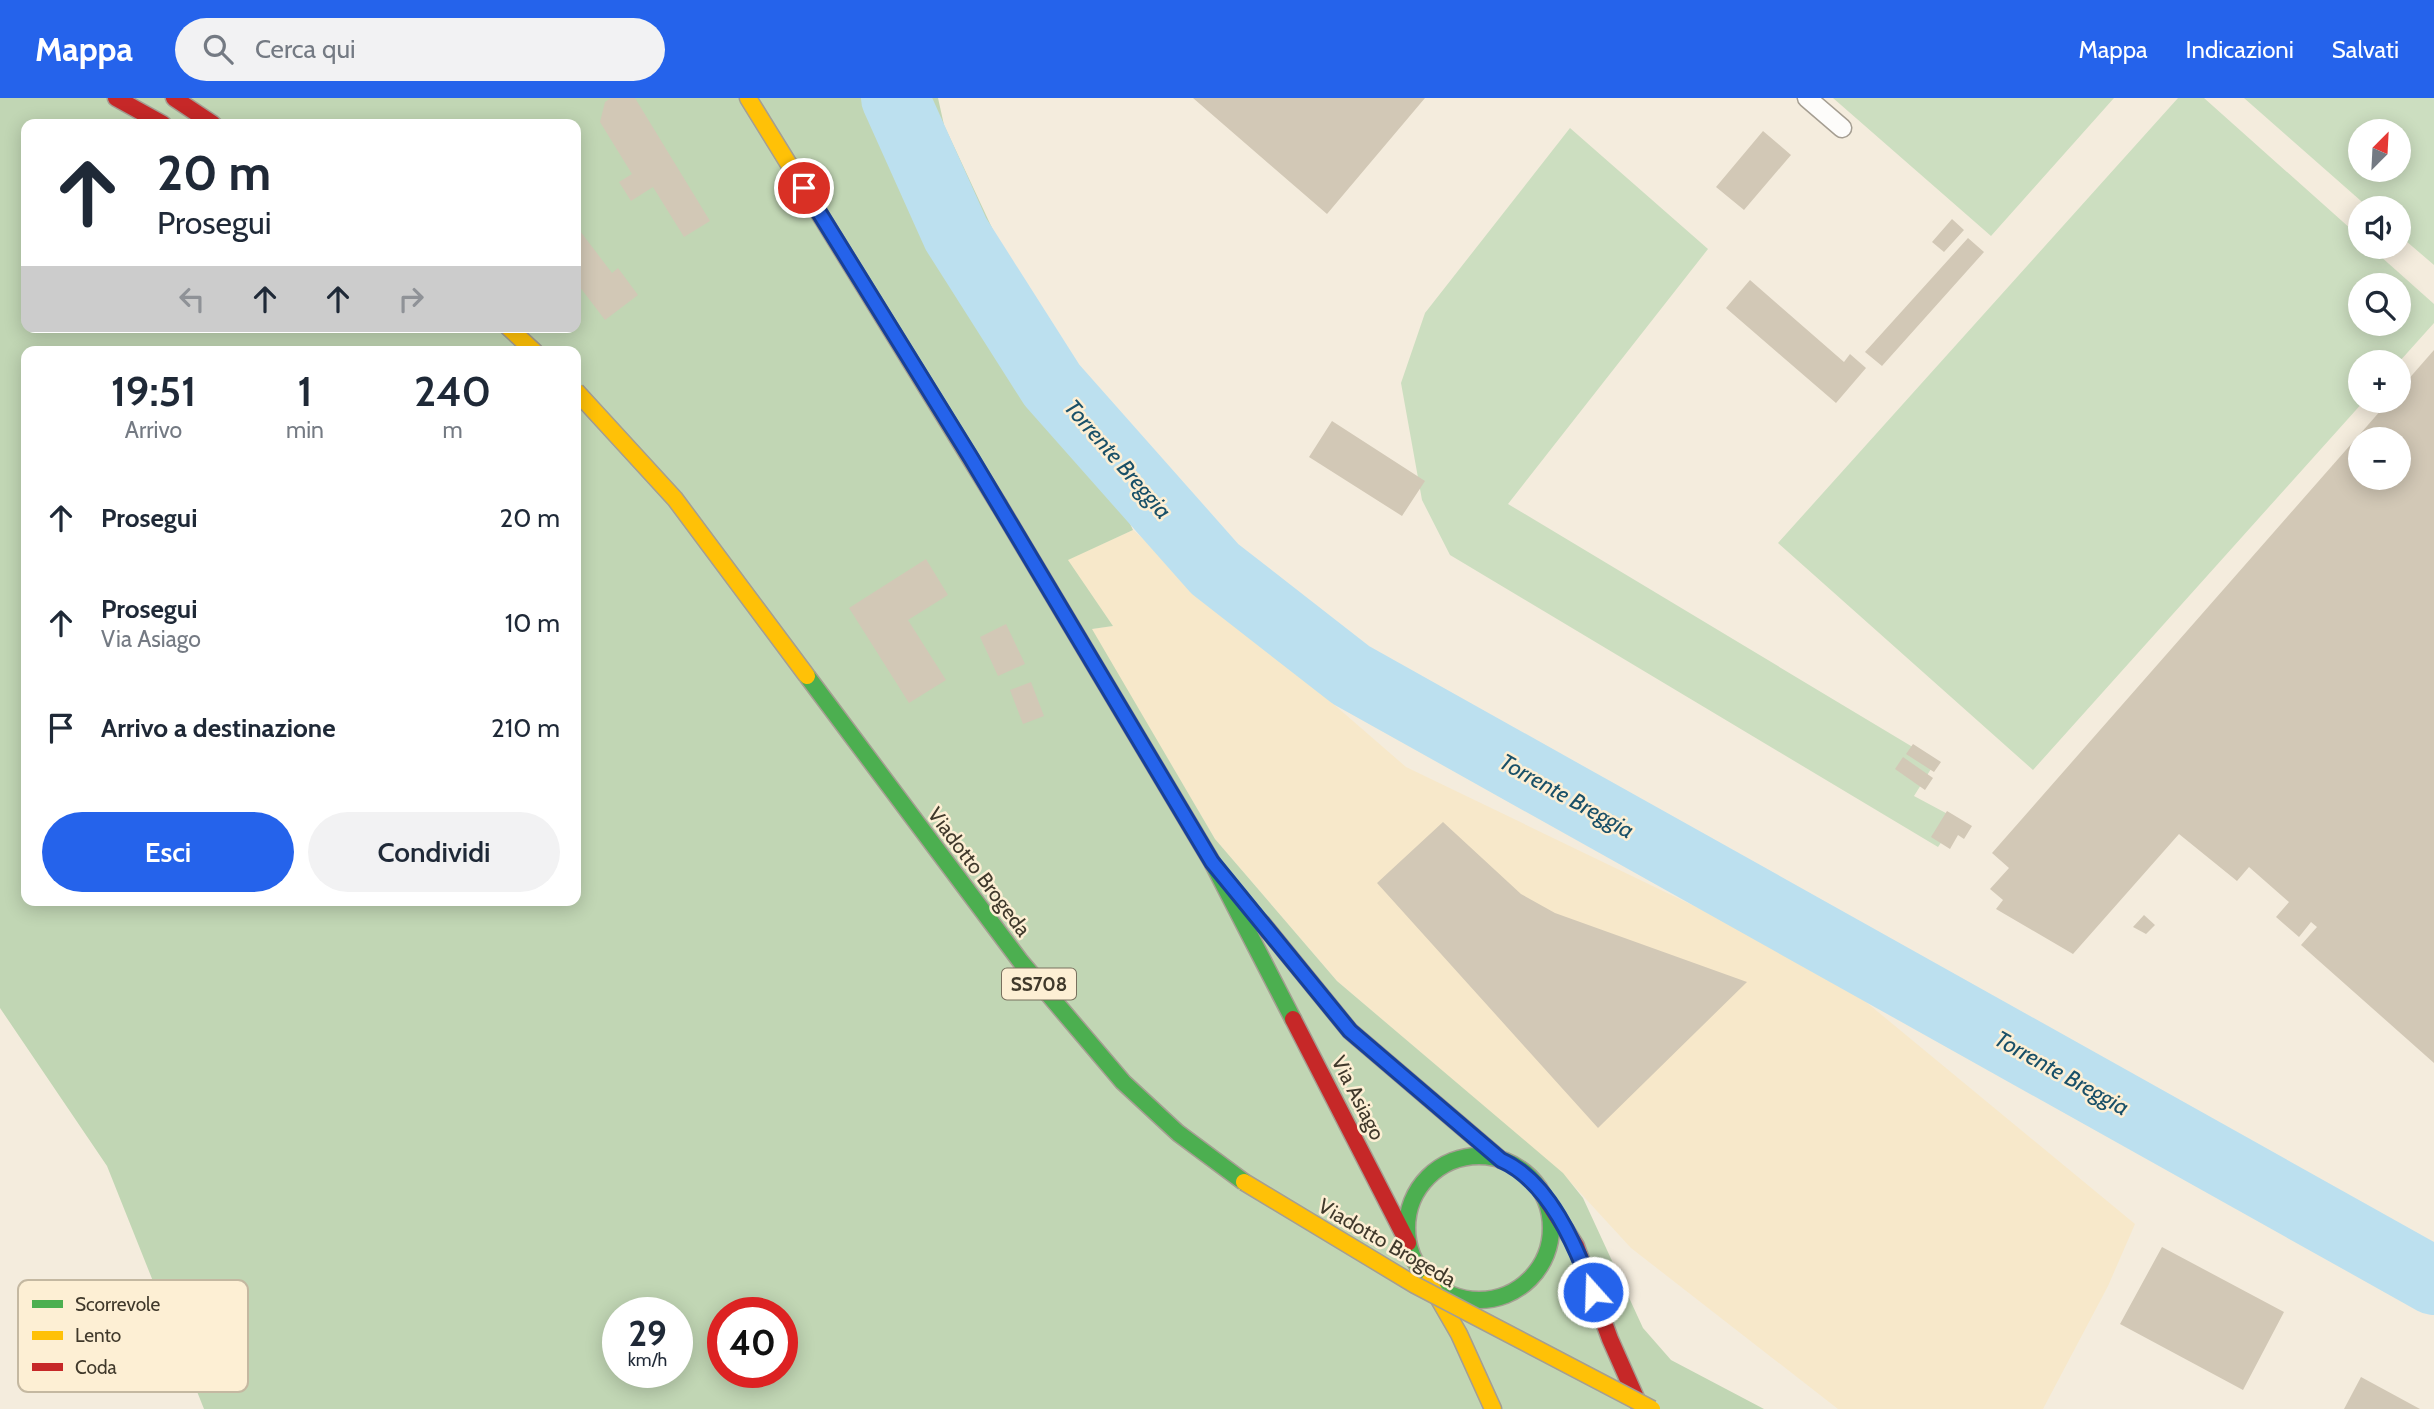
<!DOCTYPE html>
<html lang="it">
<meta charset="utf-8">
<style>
:root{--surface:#fff;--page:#f2f2f3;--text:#1f2937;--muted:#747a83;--accent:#2563eb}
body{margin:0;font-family:Cabin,sans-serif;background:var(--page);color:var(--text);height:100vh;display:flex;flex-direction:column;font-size:26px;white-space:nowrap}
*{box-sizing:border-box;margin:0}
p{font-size:23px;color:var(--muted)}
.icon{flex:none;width:38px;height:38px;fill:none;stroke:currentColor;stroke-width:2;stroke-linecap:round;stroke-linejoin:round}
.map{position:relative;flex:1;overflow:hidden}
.side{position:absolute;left:21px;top:248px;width:560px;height:560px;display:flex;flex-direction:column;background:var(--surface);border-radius:14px;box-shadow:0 4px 18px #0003}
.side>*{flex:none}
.top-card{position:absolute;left:21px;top:21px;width:560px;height:214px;border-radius:14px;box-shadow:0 4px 18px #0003;background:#fff;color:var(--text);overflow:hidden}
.needle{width:46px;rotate:24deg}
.buttons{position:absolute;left:2348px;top:21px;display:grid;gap:14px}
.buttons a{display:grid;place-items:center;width:63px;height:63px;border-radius:50%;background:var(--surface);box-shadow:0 4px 18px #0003;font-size:35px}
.speed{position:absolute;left:602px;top:1199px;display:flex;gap:14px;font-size:35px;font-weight:700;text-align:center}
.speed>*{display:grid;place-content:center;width:91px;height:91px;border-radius:50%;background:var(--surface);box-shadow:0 4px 18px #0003;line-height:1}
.speed small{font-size:18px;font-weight:400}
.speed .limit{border:10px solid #d22;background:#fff;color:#111}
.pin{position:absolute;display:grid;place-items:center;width:60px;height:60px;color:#fff;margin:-30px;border:4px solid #fff;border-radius:50%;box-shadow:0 2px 7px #0007}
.me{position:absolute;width:77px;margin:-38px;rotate:340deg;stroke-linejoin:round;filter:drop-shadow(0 0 5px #0008)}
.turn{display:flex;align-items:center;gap:24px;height:147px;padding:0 21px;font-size:32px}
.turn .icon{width:91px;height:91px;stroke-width:2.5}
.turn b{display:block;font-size:49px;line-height:60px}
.lanes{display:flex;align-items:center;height:66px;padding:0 21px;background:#0003;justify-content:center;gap:35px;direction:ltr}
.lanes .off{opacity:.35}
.eta{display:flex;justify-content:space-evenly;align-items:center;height:119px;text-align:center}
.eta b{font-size:42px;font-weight:600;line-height:49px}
.cta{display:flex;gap:14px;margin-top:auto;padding:14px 21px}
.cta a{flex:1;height:80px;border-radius:42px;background:var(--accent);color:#fff;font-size:28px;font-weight:600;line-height:80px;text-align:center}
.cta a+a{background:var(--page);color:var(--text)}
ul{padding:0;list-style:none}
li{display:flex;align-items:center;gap:21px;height:105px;padding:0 21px}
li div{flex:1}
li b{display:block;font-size:26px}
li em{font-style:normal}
header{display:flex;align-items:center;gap:42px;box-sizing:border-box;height:98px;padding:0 35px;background:var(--accent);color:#fff}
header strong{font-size:33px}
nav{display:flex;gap:38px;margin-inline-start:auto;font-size:24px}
.search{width:490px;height:63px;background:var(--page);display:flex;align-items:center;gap:18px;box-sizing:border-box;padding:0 24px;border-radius:38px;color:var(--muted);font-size:26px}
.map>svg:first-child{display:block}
</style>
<header>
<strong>Mappa</strong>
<div class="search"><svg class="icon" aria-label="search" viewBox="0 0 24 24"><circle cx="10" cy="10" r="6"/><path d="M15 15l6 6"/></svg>Cerca qui</div>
<nav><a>Mappa</a><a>Indicazioni</a><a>Salvati</a></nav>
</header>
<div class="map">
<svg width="2434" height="1311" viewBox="0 0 2434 1311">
<rect width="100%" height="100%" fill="#f4ecdd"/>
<path fill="#f7e8ca" d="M1133,432L1406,669L1773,846L1866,904L2135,1126L2108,1188L2043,1311H1838L1631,1150L1562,1075L1337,883L1215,741L1091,531L1113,528L1067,462Z"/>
<path fill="#ccdec0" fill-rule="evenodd" d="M1833,0H2114L1991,138Z
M2178,0H2204L2361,140V149H2370L2434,206V225L2399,264H2361V303H2364L2033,672L1778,445ZM2361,187H2399V226H2361Z
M2244,0H2434V167L2399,137V110H2369ZM2361,33H2399V72H2361Z
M1570,30L1708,151L1508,406L1936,663L1914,698L1957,721L1938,749L1450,457L1422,402L1401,285L1425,215Z"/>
<path fill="#c1d6b4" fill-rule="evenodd" d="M0,0H938L944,27L1133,432L1068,462L1113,528L1092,531L1215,741L1337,883L1563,1075L1583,1100L1643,1230L1671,1262L1764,1311H204L107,1068L0,910ZM26,26H576V229H26ZM26,254H576V803H26ZM618,1214H677V1274H618ZM723,1214H782V1274H723Z"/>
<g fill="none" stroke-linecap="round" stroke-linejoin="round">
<path stroke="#bce0ef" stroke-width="68" d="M895,0L956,136L1052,287L1215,471L1351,577L2434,1183"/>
</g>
<path fill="#d2c8b6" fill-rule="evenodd" d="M611,0H635L710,123L684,139L653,89L631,103L619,84L632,76L600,24L605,4Z
M1193,0H1425L1327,116Z
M1763,33L1791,57L1744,112L1716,89Z
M1952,121L1964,132L1944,154L1932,144Z
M577,129L612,175L618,170L638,197L605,222L576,184Z
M1968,140L1984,154L1882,268L1865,254Z
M1750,182L1844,264L1850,256L1866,270L1836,305L1726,210Z
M2434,252V965L2301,847L2317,829L2311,824L2299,839L2276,819L2289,804L2249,769L2237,783L2179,736L2073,856L1996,811L2003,802L1990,791L2009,770L1992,755L2389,303H2399V292ZM2361,341H2399V380H2361Z
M1332,323L1425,383L1402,418L1309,359Z
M926,461L948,497L908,522L946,582L909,605L849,510Z
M1006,526L1025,566L998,578L980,539Z
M1031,584L1044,618L1023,626L1010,592Z
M1913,646L1941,664L1934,674L1906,656Z
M1903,659L1933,680L1925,692L1895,671Z
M1947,713L1972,728L1964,741L1958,737L1950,751L1931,739Z
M1443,724L1521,796L1555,815L1747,884L1598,1030L1377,785Z
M2144,817L2155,827L2146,836L2133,829Z
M2162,1149L2284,1214L2243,1292L2120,1226Z
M2361,1279L2420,1311H2344Z"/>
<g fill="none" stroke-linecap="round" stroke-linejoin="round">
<defs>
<path id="lane" d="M1807,0L1842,30"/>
<path id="fast" d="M999,407L1212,764L1293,921
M1262,825L1350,933L1501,1062
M1407 1130a72 72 0 1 1 144 0a72 72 0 1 1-144 0Z"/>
<path id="slow" d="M748,0L999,407
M508,229L535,254
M1429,1184L1459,1236L1493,1311"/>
<path id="jam" d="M116,0L163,26
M174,0L213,26
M1293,921L1408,1145
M1547,1103L1576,1148L1610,1241L1641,1311"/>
</defs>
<use href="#lane" stroke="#a59e92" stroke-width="21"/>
<use href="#fast" stroke="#a59e92" stroke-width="19"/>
<use href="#slow" stroke="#a59e92" stroke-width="19"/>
<use href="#jam" stroke="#a59e92" stroke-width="19"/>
<use href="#lane" stroke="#fdfcfa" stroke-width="18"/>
<use href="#fast" stroke="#4caf50" stroke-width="16"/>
<use href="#slow" stroke="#ffc107" stroke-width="16"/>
<use href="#jam" stroke="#c62828" stroke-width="16"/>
<defs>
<path id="fast-bridge" d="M807,578L1021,864L1123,984L1178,1035L1244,1084"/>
<path id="slow-bridge" d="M576,293L675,401L807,578
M1244,1084L1415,1187L1652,1311"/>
</defs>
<use href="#fast-bridge" stroke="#a59e92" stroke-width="19" stroke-linecap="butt"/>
<use href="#slow-bridge" stroke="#a59e92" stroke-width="19" stroke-linecap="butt"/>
<use href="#fast-bridge" stroke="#4caf50" stroke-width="16"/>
<use href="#slow-bridge" stroke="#ffc107" stroke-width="16"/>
</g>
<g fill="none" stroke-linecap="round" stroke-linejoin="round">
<defs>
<path id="route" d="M804,90L971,360L1212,764L1350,933L1501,1062C1549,1083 1576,1148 1593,1194"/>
</defs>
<use href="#route" stroke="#184099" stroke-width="18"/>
<use href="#route" stroke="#2563eb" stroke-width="12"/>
</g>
<g text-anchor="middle" stroke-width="5" stroke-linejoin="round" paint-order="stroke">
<rect fill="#fdefd4" stroke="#79705e" stroke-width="2" x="1002" y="870.5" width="74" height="31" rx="5"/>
<g font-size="19" font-weight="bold" fill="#40392b">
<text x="1039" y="893">SS708</text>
</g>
<g font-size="21" fill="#40392b" stroke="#fdefd4">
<text transform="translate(979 774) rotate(53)" y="7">Viadotto Brogeda</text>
<text transform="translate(1358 1000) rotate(63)" y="7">Via Asiago</text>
<text transform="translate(1387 1145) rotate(30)" y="7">Viadotto Brogeda</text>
</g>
<g font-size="23" font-style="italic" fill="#195068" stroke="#fdefd4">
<text transform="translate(1118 361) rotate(49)" y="8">Torrente Breggia</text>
<text transform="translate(1567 698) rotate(29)" y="8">Torrente Breggia</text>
<text transform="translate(2062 975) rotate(29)" y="8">Torrente Breggia</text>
</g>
</g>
<rect x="18" y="1182" width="230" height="112" rx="10" fill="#fdefd4" stroke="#c4b8a1" stroke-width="2"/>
<rect x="32" y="1202" width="31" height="8" fill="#4caf50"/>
<rect x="32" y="1233" width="31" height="9" fill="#ffc107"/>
<rect x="32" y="1265" width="31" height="8" fill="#c62828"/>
<g font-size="19" fill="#40392b">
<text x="75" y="1213">Scorrevole</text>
<text x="75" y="1244">Lento</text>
<text x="75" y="1276">Coda</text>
</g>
</svg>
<div class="buttons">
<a><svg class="needle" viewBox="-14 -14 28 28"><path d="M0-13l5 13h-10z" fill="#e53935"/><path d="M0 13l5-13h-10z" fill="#747a83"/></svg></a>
<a><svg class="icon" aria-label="sound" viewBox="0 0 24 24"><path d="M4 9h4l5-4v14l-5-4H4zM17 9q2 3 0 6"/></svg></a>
<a><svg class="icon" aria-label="search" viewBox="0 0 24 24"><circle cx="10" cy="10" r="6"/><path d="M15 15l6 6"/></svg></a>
<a>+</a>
<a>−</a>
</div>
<div class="speed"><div>29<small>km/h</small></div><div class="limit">40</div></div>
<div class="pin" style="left:804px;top:90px;background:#d93025"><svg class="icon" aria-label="arrive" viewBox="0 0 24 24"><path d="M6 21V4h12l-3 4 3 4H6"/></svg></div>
<svg class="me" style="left:1593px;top:1194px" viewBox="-20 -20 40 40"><circle r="17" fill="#2563eb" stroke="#fff" stroke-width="3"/><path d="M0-11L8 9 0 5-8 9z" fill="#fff"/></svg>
<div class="top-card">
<div class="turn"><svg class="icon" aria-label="ahead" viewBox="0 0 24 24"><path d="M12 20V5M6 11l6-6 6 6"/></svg><div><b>20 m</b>Prosegui</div></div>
<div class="lanes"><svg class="icon off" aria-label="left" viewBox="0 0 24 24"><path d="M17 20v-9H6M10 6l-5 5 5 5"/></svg><svg class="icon" aria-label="ahead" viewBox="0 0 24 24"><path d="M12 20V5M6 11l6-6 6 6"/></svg><svg class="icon" aria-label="ahead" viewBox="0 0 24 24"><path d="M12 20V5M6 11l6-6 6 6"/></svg><svg class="icon off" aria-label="right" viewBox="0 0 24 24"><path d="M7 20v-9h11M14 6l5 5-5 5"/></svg></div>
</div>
<section class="side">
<div class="eta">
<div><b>19:51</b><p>Arrivo</p></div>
<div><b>1</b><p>min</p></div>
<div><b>240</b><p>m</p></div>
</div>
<ul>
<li><svg class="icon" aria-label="ahead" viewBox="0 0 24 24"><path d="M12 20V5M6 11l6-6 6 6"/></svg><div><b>Prosegui</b></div><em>20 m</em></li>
<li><svg class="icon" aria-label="ahead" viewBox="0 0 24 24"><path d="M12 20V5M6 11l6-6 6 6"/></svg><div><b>Prosegui</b><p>Via Asiago</p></div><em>10 m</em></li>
<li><svg class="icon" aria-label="arrive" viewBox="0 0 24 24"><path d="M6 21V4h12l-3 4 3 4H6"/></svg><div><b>Arrivo a destinazione</b></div><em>210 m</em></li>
</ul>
<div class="cta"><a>Esci</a><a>Condividi</a></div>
</section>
</div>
